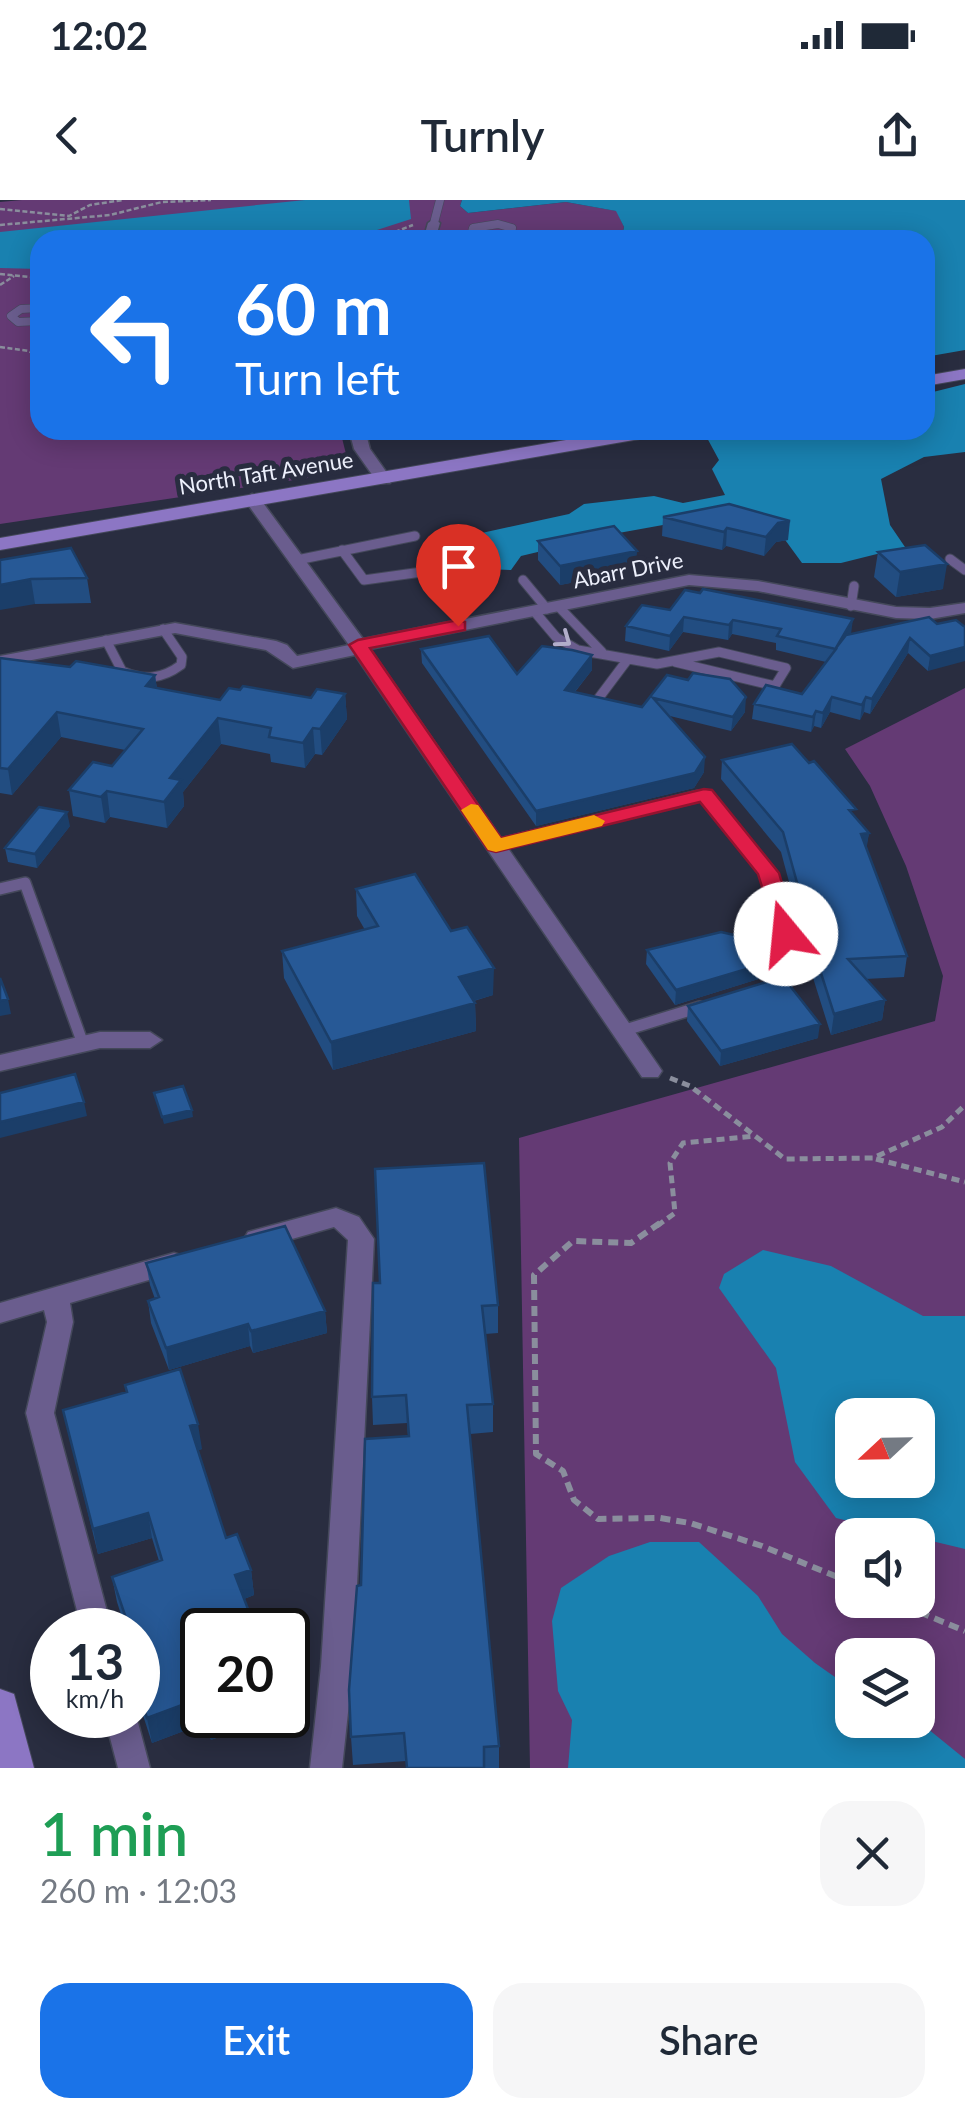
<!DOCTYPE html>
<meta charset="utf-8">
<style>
:root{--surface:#fff;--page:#f6f6f7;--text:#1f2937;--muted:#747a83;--accent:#1a73e8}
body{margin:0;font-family:Lato,sans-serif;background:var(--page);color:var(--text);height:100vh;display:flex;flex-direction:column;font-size:38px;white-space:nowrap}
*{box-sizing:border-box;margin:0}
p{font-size:32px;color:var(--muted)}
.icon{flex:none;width:55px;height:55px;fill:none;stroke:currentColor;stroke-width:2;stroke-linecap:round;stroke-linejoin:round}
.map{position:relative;height:1568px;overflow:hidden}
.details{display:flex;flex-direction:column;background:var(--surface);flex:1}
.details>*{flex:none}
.banner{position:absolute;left:30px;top:30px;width:905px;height:210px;border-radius:30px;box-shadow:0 5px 25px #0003;background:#1a73e8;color:#fff;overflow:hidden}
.needle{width:65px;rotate:248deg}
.tools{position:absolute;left:835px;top:1198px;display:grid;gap:20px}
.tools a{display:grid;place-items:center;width:100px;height:100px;border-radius:20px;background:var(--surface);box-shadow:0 5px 25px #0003;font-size:50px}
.speed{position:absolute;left:30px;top:1408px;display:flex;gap:20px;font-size:50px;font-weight:700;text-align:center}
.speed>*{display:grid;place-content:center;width:130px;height:130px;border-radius:50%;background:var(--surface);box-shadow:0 5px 25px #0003;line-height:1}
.speed small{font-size:25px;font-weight:400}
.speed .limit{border:5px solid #111;border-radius:15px;background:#fff;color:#111}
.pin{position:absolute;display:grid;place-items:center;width:85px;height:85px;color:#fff;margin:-102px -42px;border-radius:50% 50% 50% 0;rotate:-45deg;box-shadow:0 0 10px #0007}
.pin .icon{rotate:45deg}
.me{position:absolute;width:110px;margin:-55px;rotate:343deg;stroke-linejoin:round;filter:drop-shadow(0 0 8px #0008)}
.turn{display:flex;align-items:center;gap:35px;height:210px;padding:0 40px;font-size:45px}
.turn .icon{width:130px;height:130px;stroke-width:2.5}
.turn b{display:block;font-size:70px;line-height:85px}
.round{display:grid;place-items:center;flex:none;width:105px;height:105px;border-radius:30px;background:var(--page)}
.head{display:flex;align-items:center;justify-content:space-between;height:170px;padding:0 40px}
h1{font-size:60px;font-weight:600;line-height:75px;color:#1e9e55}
.cta{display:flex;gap:20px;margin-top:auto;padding:20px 40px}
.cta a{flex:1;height:115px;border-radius:30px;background:var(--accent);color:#fff;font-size:40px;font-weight:600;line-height:115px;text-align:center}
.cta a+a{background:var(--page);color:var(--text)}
.status{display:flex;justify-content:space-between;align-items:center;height:70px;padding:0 50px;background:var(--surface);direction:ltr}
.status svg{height:28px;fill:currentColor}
header{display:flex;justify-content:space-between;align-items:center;height:130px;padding:0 40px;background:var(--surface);font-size:45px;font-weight:600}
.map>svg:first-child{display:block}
</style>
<div class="status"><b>12:02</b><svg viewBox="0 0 49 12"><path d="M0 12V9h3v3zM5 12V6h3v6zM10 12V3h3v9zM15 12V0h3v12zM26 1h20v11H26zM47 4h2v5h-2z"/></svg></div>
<header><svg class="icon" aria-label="back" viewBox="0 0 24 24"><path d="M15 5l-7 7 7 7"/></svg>Turnly<svg class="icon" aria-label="share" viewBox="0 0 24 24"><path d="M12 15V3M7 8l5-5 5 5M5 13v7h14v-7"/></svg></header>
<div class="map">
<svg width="965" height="1568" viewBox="0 0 965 1568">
<rect width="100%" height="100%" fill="#292d40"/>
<path fill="#643a74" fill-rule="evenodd" d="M22,0H462L460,6L468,13L566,2L617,11L624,27L621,40H40V230H340L348,262L338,272L321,276L0,324V2Z
M965,488V1568H530L519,938L935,821L943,776L906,666L870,586L845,549ZM852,1215H918V1280H852ZM852,1335H918V1400H852ZM852,1455H918V1520H852Z"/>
<path fill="#1981b0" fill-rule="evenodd" d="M305,0H409L411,19L346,40H40V69L0,68V32Z
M462,0H965V150L925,157V40H621L624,27L616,11L566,2L468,13L460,6Z
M965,184V252L924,257L881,279L890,325L905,347L841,363H802L783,337L724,314L613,334L521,356L511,370L487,369L468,336L569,314L584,304L654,296L683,303L725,295L712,269L719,260L706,236L733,230H925V194Z
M763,1050L831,1066L923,1116H965V1349L836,1318L795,1262L776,1168L719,1088L724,1074ZM918,1215V1280H852V1215Z
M650,1342H699L758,1396L782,1434L815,1463L852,1489V1520H917L965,1559V1568H568L572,1520L558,1491L552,1421L561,1388L609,1356Z"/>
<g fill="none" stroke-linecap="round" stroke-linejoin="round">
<defs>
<path id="service-far2" d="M434,23L440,0
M470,40L473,28L498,24L512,28L510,40
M40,108L21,109L11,116L18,122L40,121"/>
<path id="service-far1" d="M342,350L364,380L436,370
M950,359L965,370
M297,360L415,336
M523,380L547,409
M851,406L854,386
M559,407L602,452
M534,411L556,437L578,450L657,464L719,452L786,468L775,486L675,462
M106,440L122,471C144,481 162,479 181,465L182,457L163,429
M595,503L628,459
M689,599L705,595L708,599"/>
<path id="service" d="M706,596L768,673L795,765L791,779L775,784
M496,645L699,596
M0,689L25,683L83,844
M622,831L700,807"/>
<path id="minor" d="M434,19L440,23L435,40H423L428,23Z
M349,230H365L370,249L392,280L390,283H378L354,249Z
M252,294L258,296L363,439L689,375L758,381L896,407L930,408L965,403V413L930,419L896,418L758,391L689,385L370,449L658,865L662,871L658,877H642L355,455L293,468L266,450L175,433L0,466V456L175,423L276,441L287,445L297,456L349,445L244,299Z
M100,832H150L162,840L150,848H100L0,871V855Z
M336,1008L359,1017L374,1039L353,1466L342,1568H310L321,1466L348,1040L334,1027L257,1049L248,1046L244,1039L248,1032Z
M174,1053L183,1056L187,1063L183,1070L70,1103L73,1122L54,1213L112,1430H82L26,1213L47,1122L44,1110L0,1123V1103Z
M104,1515H136L150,1568H118Z"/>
<path id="secondary" d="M965,169V179L925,186V176Z
M624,230H666L657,236L0,350V338Z
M0,1489L14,1494L34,1568H0Z"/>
</defs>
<use href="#service-far2" stroke="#44485a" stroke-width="9"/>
<use href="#service-far1" stroke="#44485a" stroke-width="11"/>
<use href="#service" stroke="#44485a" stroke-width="14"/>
<use href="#minor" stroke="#44485a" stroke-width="3"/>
<use href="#secondary" stroke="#44485a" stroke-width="2"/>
<path stroke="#8a8e9d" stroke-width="2.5" stroke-dasharray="5 2.5" stroke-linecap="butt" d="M0,9L69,16L90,5L123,0
M0,25L110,15L162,2L211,0
M374,40L413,25
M0,74L40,78
M0,85L14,76
M0,147L29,151L40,158"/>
<path stroke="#8a8e9d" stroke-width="5" stroke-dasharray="8 5" stroke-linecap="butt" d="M670,878L690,886L785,959L873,958L942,927L965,905
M876,959L965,982
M657,1026L675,1013L670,963L683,943L755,936"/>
<path stroke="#8a8e9d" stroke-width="6" stroke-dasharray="10 6" stroke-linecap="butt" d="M660,1023L631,1043L573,1041L534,1075L536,1254L563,1271L574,1300L598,1319L660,1318L690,1323L762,1346L852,1383
M890,1400L965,1431"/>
<use href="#service-far2" stroke="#6a5d8e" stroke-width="8"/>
<use href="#service-far1" stroke="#6a5d8e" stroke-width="9"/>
<use href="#service" stroke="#6a5d8e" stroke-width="11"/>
<use href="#minor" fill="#6a5d8e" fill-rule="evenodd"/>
<use href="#secondary" fill="#8c76c4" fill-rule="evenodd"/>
</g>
<path fill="#224d81" d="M729,304L788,340L776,342L764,356L726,346L722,350L662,336L663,317Z
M538,341L636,370L560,385L538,360Z
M878,352L943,389L896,397L874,377Z
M0,360L87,378L91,403L35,404Z
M670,410L851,434L937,424L928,471L908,453L870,514L864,512L860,520L830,512L821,528L814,526L811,532L752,519L754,504L802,494L826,462L776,450V443L732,434L728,440L683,432L669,451L625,441L626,426Z
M421,449L517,474L592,470L575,492L642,507L667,475L745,512L731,531L670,516L704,572L694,588L536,626L422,463Z
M0,458L70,467L155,475L157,489L220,500L311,498L345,494L347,519L322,555L315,554L305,568L271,562L270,554L221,544L183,592L184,606L167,628L110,617L105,623L73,616L69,590L112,566L125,550L61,537L12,595L0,593Z
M722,560L855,617L869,633L866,648L907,756L904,777L865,779L885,800L882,820L831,835L803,746L804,738L781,652L721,579Z
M70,626L37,668L8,662L5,648Z
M356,689L493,795L474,801L475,803L476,831L333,870L284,778L282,751L365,730L357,716Z
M647,750L768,776L675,805L646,764Z
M688,806L818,838L720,866L687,821Z
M146,1063L325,1111L327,1133L253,1153L250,1146L169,1170L151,1123L148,1101L155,1099L150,1085Z
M380,1083L498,1105V1133L485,1134L493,1204V1232L470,1234L499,1546V1568H406V1561L353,1565L351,1537L361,1385L408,1236L407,1223L373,1225L372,1197Z
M125,1185L202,1249L198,1250L226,1338L251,1370L254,1395L244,1399L202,1430V1515H277L211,1540L205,1523L152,1543L138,1500V1430H126L117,1402L112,1377L159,1361L152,1338L98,1354L69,1235L63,1210L126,1192Z"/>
<path fill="#1b3e69" d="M420,230H457L420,237Z
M790,321L788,340L776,342L764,356L766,337L778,323Z
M727,328L726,346L722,350L724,332Z
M637,351L636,370L560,385V366Z
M947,364L943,389L896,397L900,372Z
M31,379L35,404L0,410V385Z
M684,417L683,432L669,451L670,436Z
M853,419L851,434L836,448Z
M733,420L732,434L728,440L729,425Z
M910,438L908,453L870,514L872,499Z
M965,447V461L928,471L930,456Z
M592,455V470L565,504V490Z
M155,475L158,500L146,486Z
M345,494L347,519L322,555L320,529Z
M746,497L745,512L731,531L733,517Z
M832,497L830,512L821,528L823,513Z
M866,497L864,512L860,520L862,505Z
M816,511L814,526L811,532L813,517Z
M57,512L61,537L12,595L8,569Z
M218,518L221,544L183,592L184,606L167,628L164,602L170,578Z
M313,528L315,554L305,568L303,543Z
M705,557L704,572L694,588L536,626V611Z
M107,591L110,617L105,623L101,597Z
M67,612L70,626L37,668L35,654Z
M869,633L866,652L861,634Z
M770,762L768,776L675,805L676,790Z
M494,768L493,795L459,805V777Z
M8,799L11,814L0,816V801Z
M885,800L882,820L831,835L834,814Z
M475,803L476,831L333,870L331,842Z
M820,824L818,838L720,866L721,851Z
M84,902L87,916L0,938V922Z
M192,910L193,917L164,924L162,917Z
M325,1111L327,1133L253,1153L251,1131Z
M248,1124L250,1146L169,1170L166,1148Z
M198,1224L202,1249L194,1252L190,1226Z
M148,1313L152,1338L98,1354L93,1329Z
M251,1370L254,1395L239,1401L235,1375Z
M201,1498L205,1523L152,1543L147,1518Z
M207,1515H277L211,1540Z"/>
<path fill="#275996" stroke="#1b3e69" stroke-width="2.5" d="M729,304L790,321L778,323L766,337L727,328L724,332L663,317Z
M614,326L637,351L560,366L538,341Z
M925,345L947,364L900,372L878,352Z
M71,348L87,378L31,379L0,385V360Z
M703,389L853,419L836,448L846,435L929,417L937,424L956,420L965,427V447L930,456L910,438L872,499L866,497L862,505L832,497L823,513L816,511L813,517L754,504L766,485L802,494L836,449L777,436L781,429L733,420L729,425L684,417L670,436L626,426L642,405L670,410L685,390L700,393Z
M489,436L517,474L542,446L572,450L592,455L565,490L642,507L667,475L688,480L693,473L730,479L746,497L733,517L653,498L705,557L695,573L536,611L421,449Z
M0,458L70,467L76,461L155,475L146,486L220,500L229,488L240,490L243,486L311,498L317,489L345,494L320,529L313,528L303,543L269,537L271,528L218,518L170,578L181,580L164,602L107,591L101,597L69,590L93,562L112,566L143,529L57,512L8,569L0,568Z
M792,544L809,563L814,561L856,609L849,610L869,633L861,634L907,756L848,759L885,800L834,814L806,726H809L783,632L722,560Z
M39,607L67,612L35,654L5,648Z
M415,674L451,731L467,727L494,768L459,777L475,803L331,842L282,751L378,726L356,689Z
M721,732L752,739L770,762L676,790L647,750Z
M783,777L820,824L721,851L688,806Z
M0,778L8,799L0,801Z
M75,874L84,902L0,922V893Z
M183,886L192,910L162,917L154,893Z
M484,963L498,1105L482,1106L493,1204L467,1205L499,1546L484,1547V1568H407L404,1533L351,1537L349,1490L357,1386L361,1385L365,1239L409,1236L406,1195L372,1197L373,1083H380L375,969Z
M285,1026L325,1111L251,1131L248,1124L166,1148L148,1101L159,1097L146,1063Z
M180,1169L198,1224L190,1226L226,1338L237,1334L251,1370L235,1375L256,1430H202V1504L201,1498L147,1518L138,1490V1430H130L112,1377L162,1360L148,1313L93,1329L63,1210L127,1192L125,1185Z"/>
<defs><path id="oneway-chevron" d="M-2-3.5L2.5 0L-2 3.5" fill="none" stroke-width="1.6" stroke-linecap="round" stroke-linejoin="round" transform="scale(2.5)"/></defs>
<use stroke="#b2aeca" href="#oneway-chevron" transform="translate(564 440) rotate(36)"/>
<path fill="#e11d48" stroke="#92132f" stroke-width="2.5" d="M458,420L465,422V430L370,448L501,638L704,589L712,590L779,673L797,734L794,739H778L758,674L700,602L496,652L488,650L349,445L358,440Z"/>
<path fill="#f59e0b" d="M471,604L478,605L501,638L594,615L605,621L602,626L496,652L488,650L461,610Z"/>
<g text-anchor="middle" stroke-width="10" stroke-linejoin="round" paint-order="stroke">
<g font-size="22" fill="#edf0fc" stroke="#292d40">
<text transform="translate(266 273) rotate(-9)" y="8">North Taft Avenue</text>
<text transform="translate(628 370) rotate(-11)" y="8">Abarr Drive</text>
</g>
</g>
</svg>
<div class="tools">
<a><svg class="needle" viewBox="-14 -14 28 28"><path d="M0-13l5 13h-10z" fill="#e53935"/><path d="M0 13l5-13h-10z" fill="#747a83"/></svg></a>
<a><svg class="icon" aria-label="sound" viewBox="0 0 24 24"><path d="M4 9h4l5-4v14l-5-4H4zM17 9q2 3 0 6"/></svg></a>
<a><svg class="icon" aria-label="layers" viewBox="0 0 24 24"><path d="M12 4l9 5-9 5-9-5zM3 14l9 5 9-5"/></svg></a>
</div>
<div class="speed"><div>13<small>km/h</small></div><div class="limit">20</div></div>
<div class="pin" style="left:458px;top:426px;background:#d93025"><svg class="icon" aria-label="arrive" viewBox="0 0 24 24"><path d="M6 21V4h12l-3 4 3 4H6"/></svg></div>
<svg class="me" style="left:786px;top:734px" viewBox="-20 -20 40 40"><circle r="19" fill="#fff"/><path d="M0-13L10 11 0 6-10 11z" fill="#e11d48"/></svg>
<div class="banner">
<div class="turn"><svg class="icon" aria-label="left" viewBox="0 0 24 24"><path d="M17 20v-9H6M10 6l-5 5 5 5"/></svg><div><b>60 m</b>Turn left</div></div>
</div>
</div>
<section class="details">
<div class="head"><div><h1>1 min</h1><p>260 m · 12:03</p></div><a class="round"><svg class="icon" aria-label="close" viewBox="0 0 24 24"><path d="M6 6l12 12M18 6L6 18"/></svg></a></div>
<div class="cta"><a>Exit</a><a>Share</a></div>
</section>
